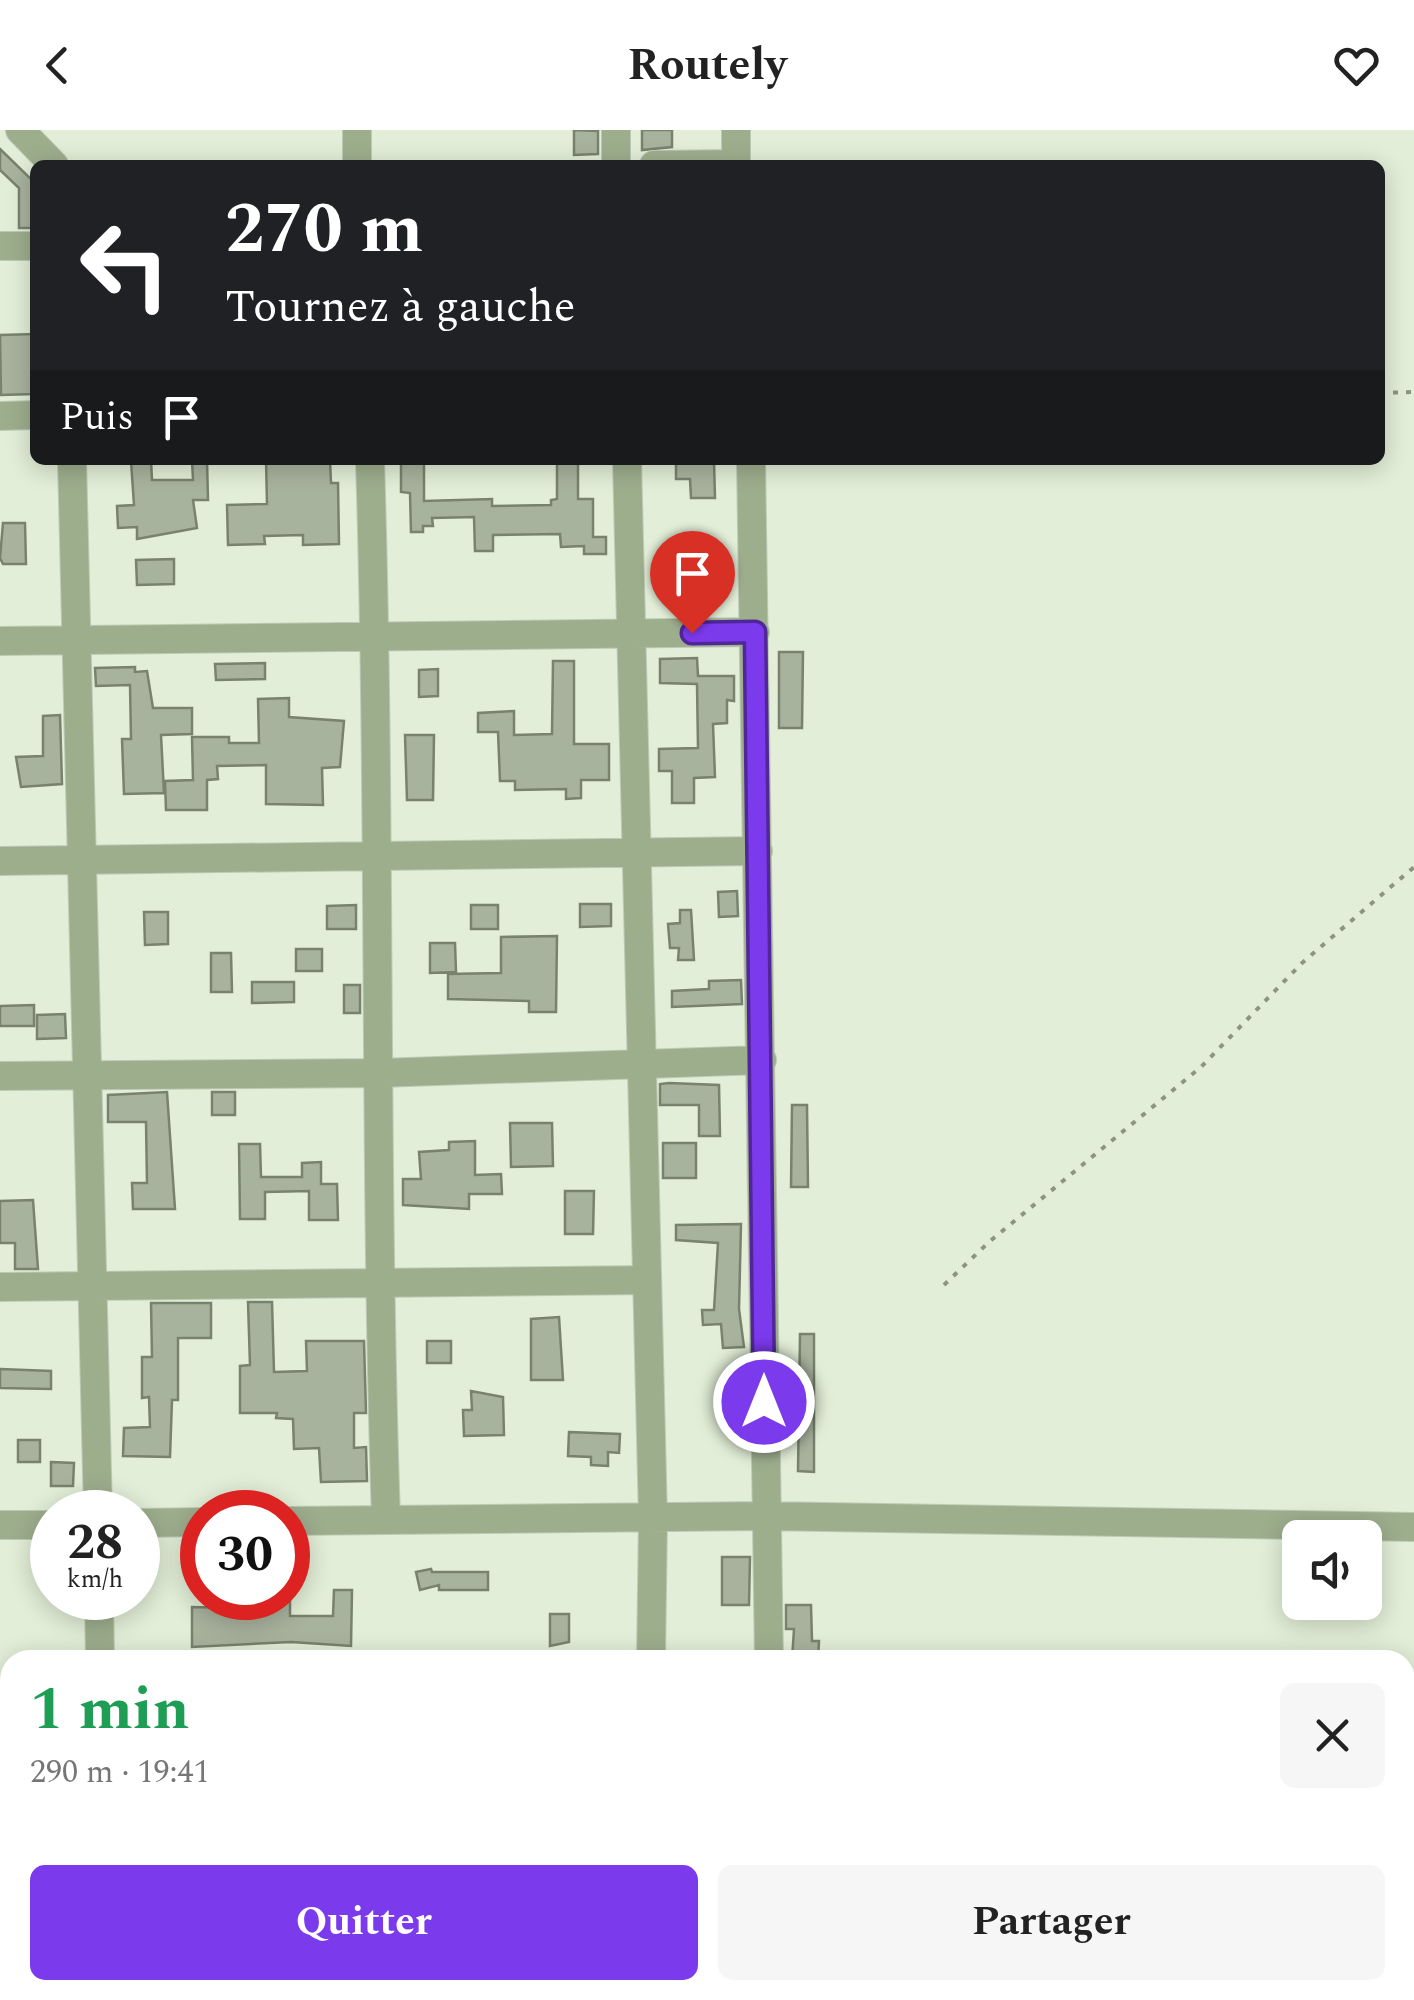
<!DOCTYPE html>
<html lang="fr">
<meta charset="utf-8">
<style>
:root{--surface:#fff;--page:#f6f6f6;--text:#222;--muted:#767676;--accent:#7c3aed}
body{margin:0;font-family:Spectral,serif;background:var(--page);color:var(--text);height:100vh;display:flex;flex-direction:column;font-size:38px;white-space:nowrap}
*{box-sizing:border-box;margin:0}
p{font-size:32px;color:var(--muted)}
.icon{flex:none;width:55px;height:55px;fill:none;stroke:currentColor;stroke-width:2;stroke-linecap:round;stroke-linejoin:round}
.map{position:relative;flex:1;overflow:hidden}
.details{position:absolute;left:0px;top:1520px;width:1415px;height:350px;display:flex;flex-direction:column;background:var(--surface);border-radius:30px 30px 0 0;box-shadow:0 5px 25px #0003}
.details>*{flex:none}
.top-card{position:absolute;left:30px;top:30px;width:1355px;height:305px;border-radius:15px;box-shadow:0 5px 25px #0003;background:#202124;color:#fff;overflow:hidden}
.controls{position:absolute;left:1282px;top:1390px;display:grid;gap:20px}
.controls a{display:grid;place-items:center;width:100px;height:100px;border-radius:15px;background:var(--surface);box-shadow:0 5px 25px #0003;font-size:50px}
.speed{position:absolute;left:30px;top:1360px;display:flex;gap:20px;font-size:50px;font-weight:700;text-align:center}
.speed>*{display:grid;place-content:center;width:130px;height:130px;border-radius:50%;background:var(--surface);box-shadow:0 5px 25px #0003;line-height:1}
.speed small{font-size:25px;font-weight:400}
.speed .limit{border:15px solid #d22;background:#fff;color:#111}
.pin{position:absolute;display:grid;place-items:center;width:85px;height:85px;color:#fff;margin:-102px -42px;border-radius:50% 50% 50% 0;rotate:-45deg;box-shadow:0 0 10px #0007}
.pin .icon{rotate:45deg}
.me{position:absolute;width:110px;margin:-55px;rotate:0deg;stroke-linejoin:round;filter:drop-shadow(0 0 8px #0008)}
.turn{display:flex;align-items:center;gap:35px;height:210px;padding:0 30px;font-size:45px}
.turn .icon{width:130px;height:130px;stroke-width:2.5}
.turn b{display:block;font-size:70px;line-height:85px}
.then{display:flex;align-items:center;height:95px;padding:0 30px;background:#0003;gap:20px;font-size:38px}
.round{display:grid;place-items:center;flex:none;width:105px;height:105px;border-radius:15px;background:var(--page)}
.overview{display:flex;align-items:center;justify-content:space-between;height:170px;padding:0 30px}
h1{font-size:60px;font-weight:700;line-height:75px;color:#1e9e55}
.action{display:flex;gap:20px;margin-top:auto;padding:20px 30px}
.action a{flex:1;height:115px;border-radius:15px;background:var(--accent);color:#fff;font-size:40px;font-weight:700;line-height:115px;text-align:center}
.action a+a{background:var(--page);color:var(--text)}
header{display:flex;justify-content:space-between;align-items:center;height:130px;padding:0 30px;background:var(--surface);font-size:45px;font-weight:700}
.map>svg:first-child{display:block}
</style>
<header><svg class="icon" aria-label="back" viewBox="0 0 24 24"><path d="M15 5l-7 7 7 7"/></svg>Routely<svg class="icon" aria-label="heart" viewBox="0 0 24 24"><path d="M12 20l-8-8c-3-5 5-10 8-4 3-6 11-1 8 4z"/></svg></header>
<div class="map">
<svg width="1414" height="1870" viewBox="0 0 1414 1870">
<rect width="100%" height="100%" fill="#e2eed7"/>
<path fill="#a8b39e" stroke="#78826e" stroke-width="2.5" d="M574,0L598,1V24L574,25Z
M642,0H672V17L642,20Z
M0,19L35,53V98H19V58L0,40Z
M35,204V264L1,265L0,205Z
M151,330L152,350H193L192,330H207L208,370H193L197,398L137,409V397L118,398L117,376L134,375L131,331Z
M266,330H330L331,353H338L339,414L303,415V405L264,406L265,414L228,415L227,375L267,374Z
M557,330H578V369H593V407H606V424H584V416L561,417L560,404L493,405V421H475L474,387L432,388L433,396H423V402H411L410,363L401,362V331H424V371L492,369V376L551,375V370L557,369Z
M676,330L714,331L715,368H691L690,349H676Z
M3,393H25L26,434H3L0,428Z
M663,418H702V438L663,441Z
M174,429V454L137,455L136,430Z
M779,522H803L802,598H779Z
M697,528L698,546H734V571L727,570V593L713,594L715,647L694,648V673H672V641H659V619L698,618L697,554L660,553V529Z
M553,531H574V614H609V650H581V668L566,669V659L515,660V651H500L498,602H478V583L514,581V605L552,604Z
M265,533V549L216,550L215,534Z
M135,537V542L147,541L153,578H192V604L161,605L164,663L124,664L122,609H131L130,555L96,556L95,538Z
M438,539V566L419,567V540Z
M289,568V587L344,591L340,637L322,638L323,675L266,674V635L217,636L218,649L207,650V680H166L165,651L193,650L192,607H229V613H259L258,569Z
M60,585L62,654L21,657L16,627L43,626V586Z
M405,605H434L433,670H407Z
M737,761L738,786L719,787L718,762Z
M580,774H611V796L580,797Z
M356,775V799H327V776Z
M471,775H498V799H471Z
M680,780H691L694,830H678L679,818H670L668,794L680,793Z
M144,782H168V814L145,815Z
M557,806L556,882H529V871L448,869V844L501,843V807Z
M430,813H455L456,842L430,843Z
M296,819H322V841H296Z
M211,823H231L232,862H211Z
M741,850L742,874L672,877V861L709,859V851Z
M252,852H294V872L252,873Z
M344,855H360V883H344Z
M34,875V896H0V876Z
M65,884L66,908L37,909V885Z
M669,953L719,955L720,1006H699V975H660V954Z
M167,962L175,1079H133L132,1053H147L146,992H108V965Z
M212,962H235V985H212Z
M792,975H807L808,1057H791Z
M510,993H552L553,1036L511,1037Z
M475,1011V1045L501,1044L502,1064H469V1079L403,1075V1049H421L419,1022L449,1020V1012Z
M663,1013H696V1048H663Z
M239,1014H260L261,1047H302V1033L321,1032V1054H337L338,1090H309V1061L265,1062V1089H240Z
M565,1061H594L593,1104H565Z
M33,1070L38,1139H15V1113H0V1071Z
M741,1094L739,1179L744,1217L723,1218L721,1194L703,1195L702,1180H714L718,1113L676,1110V1095Z
M248,1172H272L274,1242L307,1241L306,1211H364L366,1283H354V1318L366,1317L367,1351L321,1352L319,1318L294,1319L293,1289L276,1288L277,1283H240V1236L250,1235Z
M151,1173H211V1208H178V1270H172L170,1327L123,1326L124,1298L150,1297L149,1267L142,1268V1227H152Z
M559,1187L563,1250H531V1189Z
M800,1204H814V1342L798,1341Z
M427,1211H451V1233H427Z
M0,1239L51,1241V1259L0,1258Z
M471,1261L503,1267L504,1305L464,1306L463,1280H472Z
M569,1302L620,1304L619,1323L608,1322V1336L591,1335V1327L568,1326Z
M18,1310H40V1332H18Z
M51,1332L74,1333L73,1356H51Z
M722,1427H750L749,1475H722Z
M431,1439L432,1442H488V1460H439V1455L420,1460L416,1442Z
M334,1460H352L351,1516L291,1512L192,1517V1477L235,1478V1468H290V1486H333Z
M786,1475H811L812,1511H819L818,1530H792L794,1499H786Z
M550,1484H569V1512L550,1516Z"/>
<g fill="none" stroke-linecap="round" stroke-linejoin="round">
<defs>
<path id="minor" d="M20,0L54,35
M357,0V35
M736,0V35
M616,35V0
M654,35L736,34
M0,116H35
M0,286L35,285
M72,330L98,1382
M370,330C381,683 374,1036 386,1389
M627,330L653,1389L651,1530
M751,330L769,1530
M0,511L755,502
M0,731L758,721
M0,946L379,943L762,930
M0,1157L647,1150
M288,1391L765,1386L1414,1397
M138,1393L202,1392
M0,1395H52
M99,1468L100,1530
M0,1730H10
M0,1839H10
M107,1860V1870
M634,1870L635,1860"/>
</defs>
<use href="#minor" stroke="#bfcab6" stroke-width="30"/>
<path stroke="#8c9484" stroke-width="4" stroke-dasharray="5 8" stroke-linecap="butt" d="M1380,263L1414,262
M944,1155L989,1112L1201,937L1302,833L1414,737"/>
<use href="#minor" stroke="#9dae8d" stroke-width="28"/>
</g>
<g fill="none" stroke-linecap="round" stroke-linejoin="round">
<defs>
<path id="route" d="M692,503L755,502L764,1272"/>
</defs>
<use href="#route" stroke="#51269a" stroke-width="25"/>
<use href="#route" stroke="#7c3aed" stroke-width="18"/>
</g>
</svg>
<div class="controls">
<a><svg class="icon" aria-label="sound" viewBox="0 0 24 24"><path d="M4 9h4l5-4v14l-5-4H4zM17 9q2 3 0 6"/></svg></a>
</div>
<div class="speed"><div>28<small>km/h</small></div><div class="limit">30</div></div>
<div class="pin" style="left:692px;top:503px;background:#d93025"><svg class="icon" aria-label="arrive" viewBox="0 0 24 24"><path d="M6 21V4h12l-3 4 3 4H6"/></svg></div>
<svg class="me" style="left:764px;top:1272px" viewBox="-20 -20 40 40"><circle r="17" fill="#7c3aed" stroke="#fff" stroke-width="3"/><path d="M0-11L8 9 0 5-8 9z" fill="#fff"/></svg>
<div class="top-card">
<div class="turn"><svg class="icon" aria-label="left" viewBox="0 0 24 24"><path d="M17 20v-9H6M10 6l-5 5 5 5"/></svg><div><b>270 m</b>Tournez à gauche</div></div>
<div class="then">Puis<svg class="icon" aria-label="arrive" viewBox="0 0 24 24"><path d="M6 21V4h12l-3 4 3 4H6"/></svg></div>
</div>
<section class="details">
<div class="overview"><div><h1>1 min</h1><p>290 m · 19:41</p></div><a class="round"><svg class="icon" aria-label="close" viewBox="0 0 24 24"><path d="M6 6l12 12M18 6L6 18"/></svg></a></div>
<div class="action"><a>Quitter</a><a>Partager</a></div>
</section>
</div>
